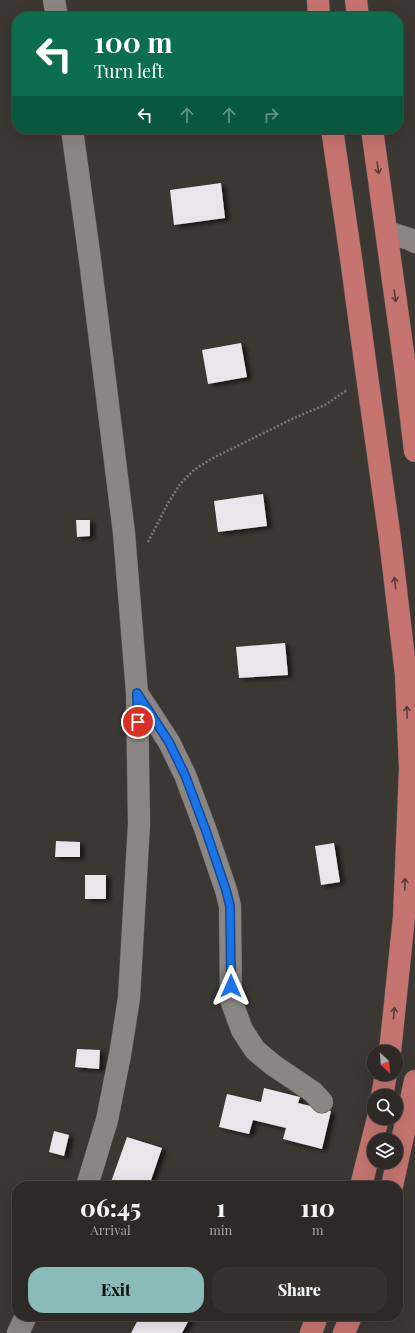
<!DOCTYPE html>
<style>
:root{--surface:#2c2926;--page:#34312e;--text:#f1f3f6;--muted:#a6a6a7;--line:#484543;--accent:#8bbbb9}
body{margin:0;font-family:"Playfair Display",serif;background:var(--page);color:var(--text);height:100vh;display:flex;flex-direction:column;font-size:15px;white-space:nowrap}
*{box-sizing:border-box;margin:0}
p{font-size:13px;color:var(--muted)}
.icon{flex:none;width:22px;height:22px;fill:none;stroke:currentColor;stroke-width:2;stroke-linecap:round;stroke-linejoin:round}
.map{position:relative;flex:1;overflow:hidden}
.side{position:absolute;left:12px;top:1181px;width:391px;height:140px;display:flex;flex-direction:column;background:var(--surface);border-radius:16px;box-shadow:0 4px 16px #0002,0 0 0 1px var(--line)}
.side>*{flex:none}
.top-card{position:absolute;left:12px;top:12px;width:391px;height:122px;border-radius:16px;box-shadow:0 4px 16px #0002,0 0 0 1px var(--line);background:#0b6e4f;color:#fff;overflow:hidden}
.needle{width:26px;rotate:154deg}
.tools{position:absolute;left:367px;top:1045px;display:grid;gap:8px}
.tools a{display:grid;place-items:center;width:36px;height:36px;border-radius:50%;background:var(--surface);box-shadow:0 4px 16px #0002,0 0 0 1px var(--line);font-size:20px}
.pin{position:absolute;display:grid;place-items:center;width:34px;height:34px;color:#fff;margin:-17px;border:2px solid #fff;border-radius:50%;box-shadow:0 1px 4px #0007}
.me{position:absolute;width:44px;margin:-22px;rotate:0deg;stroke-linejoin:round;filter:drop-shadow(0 0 3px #0008)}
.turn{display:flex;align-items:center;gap:14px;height:84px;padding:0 16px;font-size:18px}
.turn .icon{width:52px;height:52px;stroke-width:2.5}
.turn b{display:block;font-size:28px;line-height:34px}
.lanes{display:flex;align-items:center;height:38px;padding:0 16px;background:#0003;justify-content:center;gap:20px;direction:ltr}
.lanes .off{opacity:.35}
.eta{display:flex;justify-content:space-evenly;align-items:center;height:68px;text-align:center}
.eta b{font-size:24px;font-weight:800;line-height:28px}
.primary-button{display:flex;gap:8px;margin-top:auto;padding:8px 16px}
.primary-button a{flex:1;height:46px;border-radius:16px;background:var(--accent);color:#111;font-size:16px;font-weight:800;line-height:46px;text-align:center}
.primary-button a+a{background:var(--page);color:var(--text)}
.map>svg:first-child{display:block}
</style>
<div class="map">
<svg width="415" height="1333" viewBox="0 0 415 1333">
<defs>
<filter id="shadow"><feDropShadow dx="4.5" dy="2.5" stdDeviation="2" flood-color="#0009"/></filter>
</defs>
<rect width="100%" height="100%" fill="#3b3733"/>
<path fill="#eae5ea" filter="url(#shadow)" d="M221,183L225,218L174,225L170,190Z
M241,343L247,377L208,384L202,350Z
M263,494L267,526L218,532L214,501Z
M76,520H90V536L77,537Z
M285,643L288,675L239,678L236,647Z
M56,841L80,842V857H55Z
M334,843L340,882L321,885L315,846Z
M85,875H106V899H85Z
M77,1049L100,1050L99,1069L75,1067Z
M264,1088L300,1097L298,1103L331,1111L322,1149L283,1139L286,1128L253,1120L249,1134L219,1127L227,1094L261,1102Z
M54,1131L69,1135L64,1156L49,1152Z
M127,1137L162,1148L149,1186H123L111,1182Z
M140,1316H191L182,1333H131Z"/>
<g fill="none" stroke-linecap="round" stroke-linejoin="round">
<defs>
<path id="minor" d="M54,0L57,17
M72,129L90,260L124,533L137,693L139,824L129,998L120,1055L107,1120L87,1186
M387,232L409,239L415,242
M137,693L169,742L185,775L206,831L226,890L230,906L231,1000L242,1030L255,1050L273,1065L313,1092L322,1102
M18,1333L26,1316"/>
<path id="trunk" d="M318,0L319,17
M356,0L358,17
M332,129L351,258L367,376L390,539L406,675L410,769L404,917L390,1052
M372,129L405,367L415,451
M382,1096L386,1074
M361,1186L378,1118
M392,1186L415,1081
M311,1333L317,1316
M344,1333L351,1316"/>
</defs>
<use href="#minor" stroke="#585452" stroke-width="23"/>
<use href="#trunk" stroke="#585452" stroke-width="23"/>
<path stroke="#7c7975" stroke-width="2.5" stroke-dasharray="2 2" stroke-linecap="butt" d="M148,542L167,505L180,484L194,470L211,459L294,418L325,405L347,390"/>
<use href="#minor" stroke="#8c8682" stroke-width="22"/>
<use href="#trunk" stroke="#c5746f" stroke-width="22"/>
</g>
<defs><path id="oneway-shaft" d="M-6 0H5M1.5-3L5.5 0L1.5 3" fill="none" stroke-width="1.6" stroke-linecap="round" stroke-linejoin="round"/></defs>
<g stroke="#5a3d3a">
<use href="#oneway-shaft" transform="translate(378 168) rotate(82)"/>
<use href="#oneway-shaft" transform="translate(395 296) rotate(82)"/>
<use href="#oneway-shaft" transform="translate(395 583) rotate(-97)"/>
<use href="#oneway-shaft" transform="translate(407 712) rotate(-92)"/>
<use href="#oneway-shaft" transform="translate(405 884) rotate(-88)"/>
<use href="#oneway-shaft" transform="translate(394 1013) rotate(-84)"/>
</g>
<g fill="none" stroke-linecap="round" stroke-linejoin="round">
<defs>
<path id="route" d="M138,722L137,693L169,742L185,775L206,831L226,890L230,906L231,986"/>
</defs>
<use href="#route" stroke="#114b97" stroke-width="10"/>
<use href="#route" stroke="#1a73e8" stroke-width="7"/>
</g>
</svg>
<div class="tools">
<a><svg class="needle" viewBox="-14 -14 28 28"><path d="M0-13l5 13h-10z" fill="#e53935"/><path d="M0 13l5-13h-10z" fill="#a6a6a7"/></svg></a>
<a><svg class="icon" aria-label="search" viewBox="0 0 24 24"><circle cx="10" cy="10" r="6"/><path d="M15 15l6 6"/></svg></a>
<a><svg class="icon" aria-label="layers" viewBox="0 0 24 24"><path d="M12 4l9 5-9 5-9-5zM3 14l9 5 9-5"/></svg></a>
</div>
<div class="pin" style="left:138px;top:722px;background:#d93025"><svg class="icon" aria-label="arrive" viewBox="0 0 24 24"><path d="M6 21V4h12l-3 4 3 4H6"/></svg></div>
<svg class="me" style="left:231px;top:986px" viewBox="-20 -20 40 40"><path d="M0-17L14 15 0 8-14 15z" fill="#1a73e8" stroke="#fff" stroke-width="4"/></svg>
<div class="top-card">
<div class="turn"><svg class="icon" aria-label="left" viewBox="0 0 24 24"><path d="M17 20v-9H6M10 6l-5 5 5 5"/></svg><div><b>100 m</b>Turn left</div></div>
<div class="lanes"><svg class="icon" aria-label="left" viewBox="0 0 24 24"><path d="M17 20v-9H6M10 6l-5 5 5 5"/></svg><svg class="icon off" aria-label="ahead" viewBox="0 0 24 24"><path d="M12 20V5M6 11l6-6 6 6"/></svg><svg class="icon off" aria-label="ahead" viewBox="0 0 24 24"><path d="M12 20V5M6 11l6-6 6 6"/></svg><svg class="icon off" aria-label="right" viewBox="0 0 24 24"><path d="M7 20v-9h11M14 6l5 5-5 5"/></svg></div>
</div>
<section class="side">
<div class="eta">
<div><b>06:45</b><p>Arrival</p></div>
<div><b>1</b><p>min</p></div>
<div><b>110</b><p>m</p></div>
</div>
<div class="primary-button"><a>Exit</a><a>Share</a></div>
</section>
</div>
